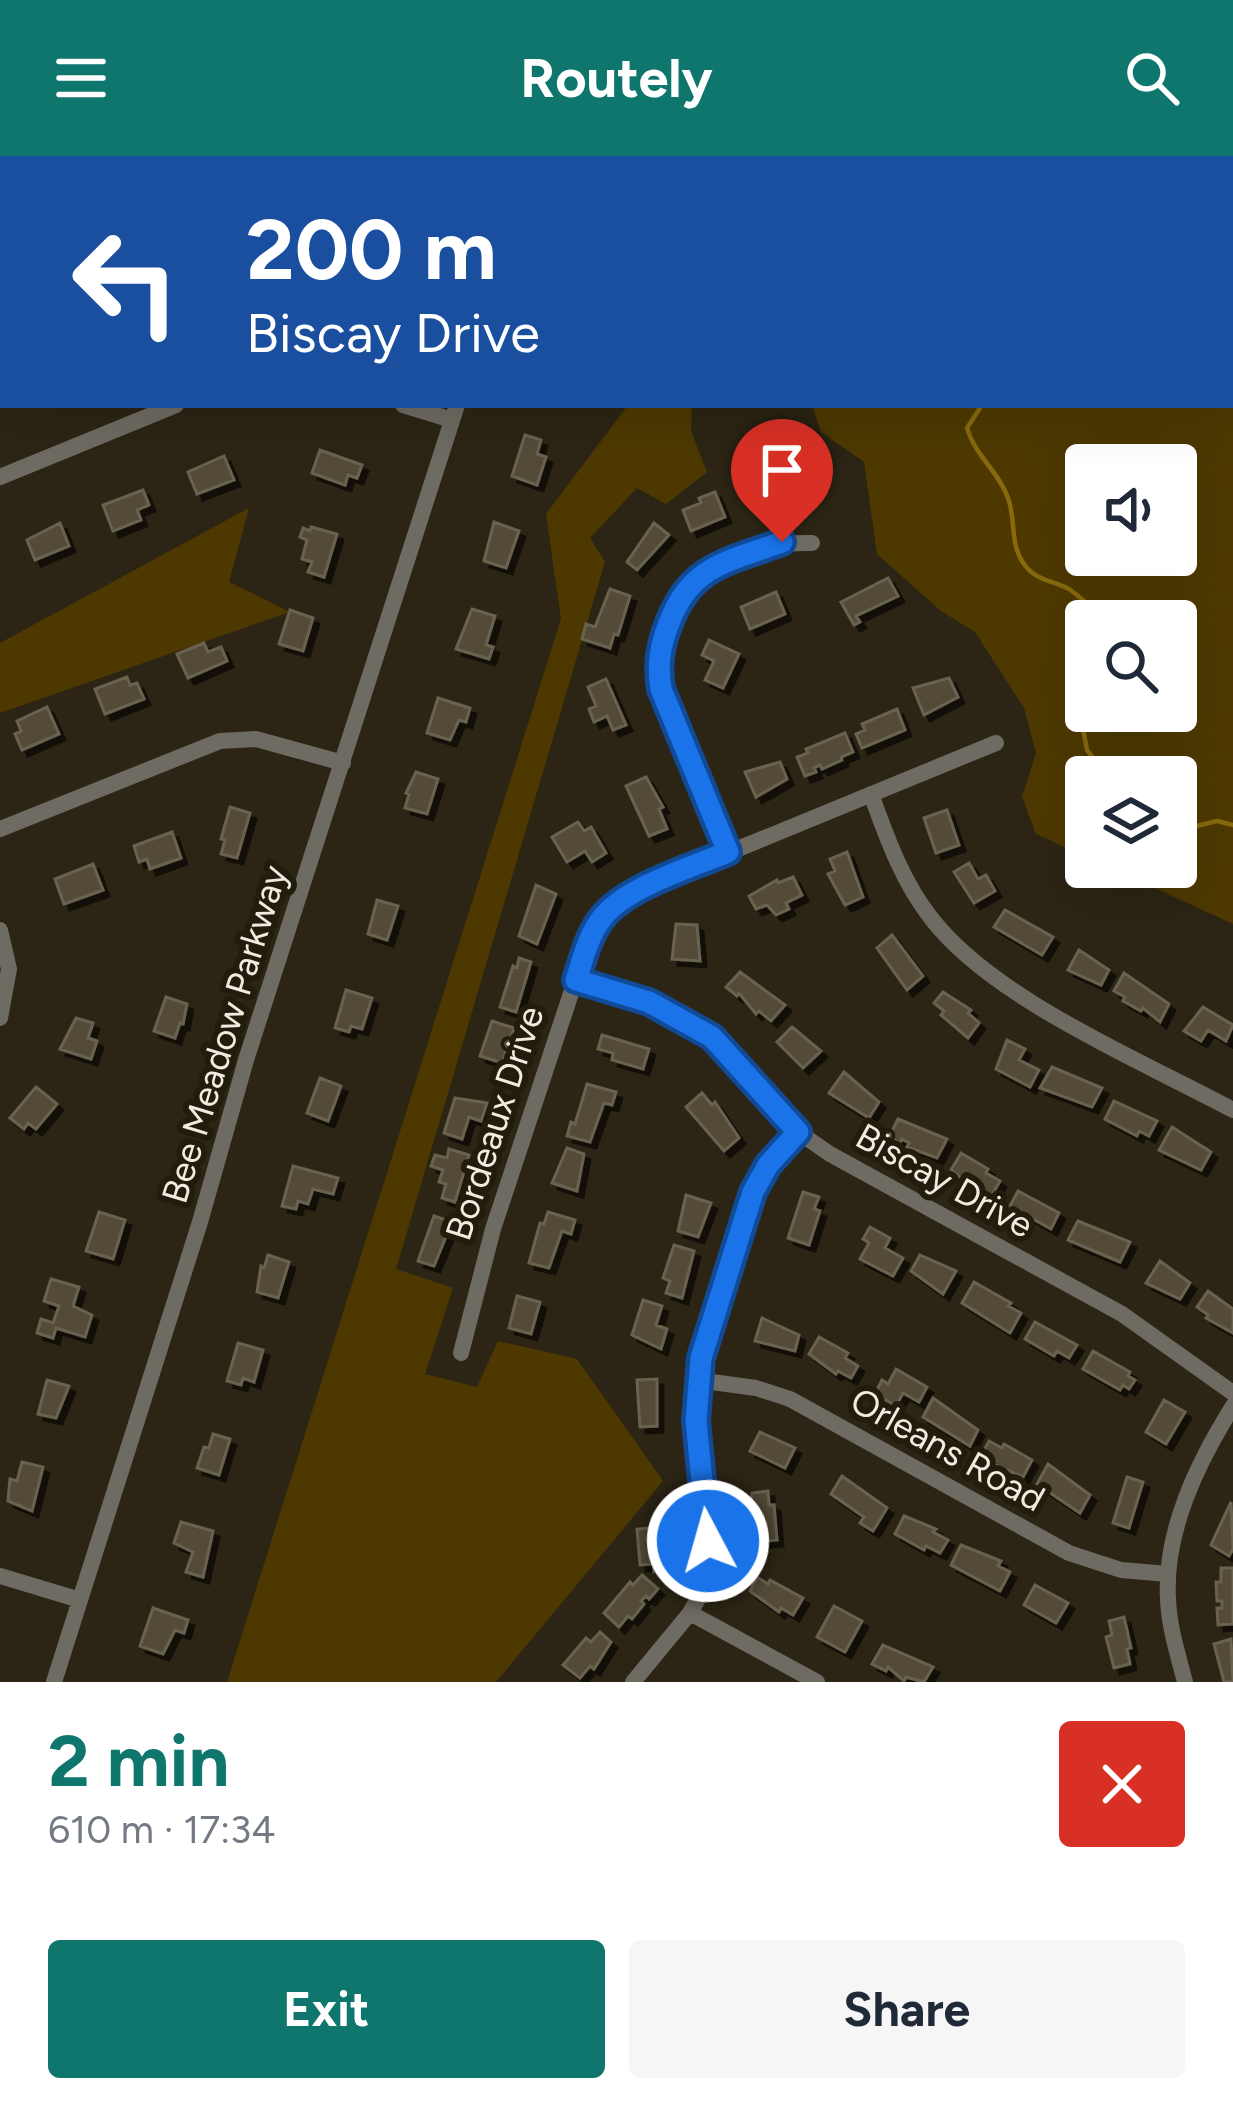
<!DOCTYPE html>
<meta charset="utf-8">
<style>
:root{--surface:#fff;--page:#f6f6f7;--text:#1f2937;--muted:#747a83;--accent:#0f766e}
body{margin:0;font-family:Figtree,sans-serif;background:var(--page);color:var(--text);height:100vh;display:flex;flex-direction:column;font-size:45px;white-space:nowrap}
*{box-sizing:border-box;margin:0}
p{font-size:39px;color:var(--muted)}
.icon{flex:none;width:66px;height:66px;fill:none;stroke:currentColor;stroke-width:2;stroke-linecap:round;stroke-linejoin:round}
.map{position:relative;height:1526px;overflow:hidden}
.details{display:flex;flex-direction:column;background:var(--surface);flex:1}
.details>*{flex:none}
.banner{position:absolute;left:0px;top:0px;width:1233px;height:252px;box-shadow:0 12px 48px #0002;background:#1a4fa0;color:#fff;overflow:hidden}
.fabs{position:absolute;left:1065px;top:288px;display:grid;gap:24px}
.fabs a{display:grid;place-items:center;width:132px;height:132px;border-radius:12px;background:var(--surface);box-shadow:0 12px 48px #0002;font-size:60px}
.pin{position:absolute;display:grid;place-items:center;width:102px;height:102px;color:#fff;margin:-123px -51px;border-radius:50% 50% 50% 0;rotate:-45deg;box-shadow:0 0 12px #0007}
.pin .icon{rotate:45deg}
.me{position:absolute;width:132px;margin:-66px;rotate:354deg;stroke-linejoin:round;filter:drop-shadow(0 0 9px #0008)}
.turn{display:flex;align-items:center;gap:42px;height:252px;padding:0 48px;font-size:54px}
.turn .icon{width:156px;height:156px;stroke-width:2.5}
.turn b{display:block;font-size:84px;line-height:102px}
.round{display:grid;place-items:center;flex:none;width:126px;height:126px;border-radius:12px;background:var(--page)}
.head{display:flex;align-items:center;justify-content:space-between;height:204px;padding:0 48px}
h1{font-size:72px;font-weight:700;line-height:90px;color:var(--accent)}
.action{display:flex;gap:24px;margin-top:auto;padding:24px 48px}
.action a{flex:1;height:138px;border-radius:12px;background:var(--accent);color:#fff;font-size:48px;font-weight:700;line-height:138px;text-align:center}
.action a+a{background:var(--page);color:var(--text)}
header{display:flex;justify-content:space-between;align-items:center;height:156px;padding:0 48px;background:var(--accent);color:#fff;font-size:54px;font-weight:700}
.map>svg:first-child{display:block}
</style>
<header><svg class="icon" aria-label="menu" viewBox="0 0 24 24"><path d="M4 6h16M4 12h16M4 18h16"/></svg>Routely<svg class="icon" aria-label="search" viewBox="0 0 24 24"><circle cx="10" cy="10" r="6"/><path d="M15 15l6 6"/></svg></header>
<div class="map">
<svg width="1233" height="1526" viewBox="0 0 1233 1526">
<defs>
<filter id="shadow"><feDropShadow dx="6" dy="6" stdDeviation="0" flood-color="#0009"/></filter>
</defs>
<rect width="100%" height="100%" fill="#2c2515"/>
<path fill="#4d3900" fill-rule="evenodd" d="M696,0H1233V768L1109,711H1176V621H1086V701L1036,678L1022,641L1036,597L1024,552L975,476L941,455L877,398L864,306L821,276L812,249H1230V3ZM1086,309H1176V399H1086ZM1086,465H1176V555H1086Z
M628,249H692L691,275L707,316L666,348L637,332L590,382L605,406L396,1113L453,1132L425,1218L477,1231L498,1185L577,1203L663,1325L496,1526H227L561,463L546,358Z
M249,352L229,426L290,456L0,557V487Z"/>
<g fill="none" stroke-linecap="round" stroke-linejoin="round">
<path stroke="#88690d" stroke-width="4.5" d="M1105,3L1114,0
M982,249L967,272C975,300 998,314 1008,342C1017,367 1008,391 1028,413C1038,424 1056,426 1069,433C1082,442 1093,453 1103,465
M1100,555L1083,573L1087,594L1108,621
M1176,675L1217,665L1233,669"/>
</g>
<path fill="#524b39" stroke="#69624f" stroke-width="3" filter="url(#shadow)" d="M525,279L541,284L537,298L546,301L537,329L512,320Z
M320,294L362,309L357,322L348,319L345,329L312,317Z
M224,300L234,324L197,338L188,316Z
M793,304L801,325L759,340L753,323L766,318L765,314Z
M143,334L149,349L137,354L141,364L113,375L103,349Z
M715,336L725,361L691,375L683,354L701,347L699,342Z
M494,366L519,375L506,412L484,405Z
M60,367L69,390L35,404L27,384Z
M654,367L669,379L637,414L627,406Z
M311,371L337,378L324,421L308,416L312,406L302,403L307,384L300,381L303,372L310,375Z
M888,422L898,440L856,460L860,466L854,469L841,446Z
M610,433L630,440L618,479L614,478L610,492L582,483L586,468L595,471Z
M776,436L785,458L750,473L741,451Z
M472,453L495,460L486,489L493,491L489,503L456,493Z
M290,454L313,462L303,495L279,488Z
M709,484L739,498L723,532L705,524L714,505L702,499Z
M204,487L208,496L221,491L227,505L188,522L177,498Z
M127,521L130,529L137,527L144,543L105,558L95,533Z
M949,522L958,541L924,559L913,532Z
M606,523L626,569L613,574L607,560L594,566L589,553L596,550L588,531Z
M438,542L470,552L466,566L459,564L450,584L427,577Z
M47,551L59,578L22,594L15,578L21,575L17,565Z
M897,553L905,574L862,592L856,578L865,574L862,568Z
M845,577L853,596L841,601L842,604L822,613L820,609L814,612L816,616L805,620L797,601L808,597L806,593Z
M780,606L787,623L756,641L745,616Z
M416,616L438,623L427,658L405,652L409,638L406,637Z
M646,621L663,651L659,653L667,673L649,680L626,630Z
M230,651L250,657L237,702L221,698L225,684L221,683Z
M947,654L959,689L936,697L924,662Z
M578,666L584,675L591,671L606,697L592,706L585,695L567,706L552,681Z
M172,676L181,702L150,713L147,703L139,706L134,690Z
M847,696L863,741L845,749L828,718L835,715L830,703Z
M969,707L978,723L986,719L995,735L974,747L954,716Z
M93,708L103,734L64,748L55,723Z
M793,721L802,739L786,747L789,753L776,759L767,749L756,753L749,740L777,724L778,727Z
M536,729L556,738L537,788L519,780Z
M377,744L398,750L387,784L368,778Z
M1005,754L1053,781L1042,799L994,771Z
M676,768L697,769L700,805L672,803Z
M892,779L923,820L907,834L877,792Z
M1079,794L1109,814L1101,829L1068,814Z
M519,802L531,806L516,856L500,851L513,810L517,812Z
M740,816L785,849L771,865L759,855L756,858L739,837L737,840L726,831Z
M1124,817L1169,848L1160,866L1143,852L1141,855L1123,845L1125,841L1114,835Z
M346,834L372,842L362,873L351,870L349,876L335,872Z
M943,836L971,854L968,857L979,867L968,882L941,859L944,855L934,847Z
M166,841L187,848L183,868L180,867L175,882L154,875Z
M1203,851L1233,869L1226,885L1208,874L1201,885L1184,875Z
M76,862L93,867L88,882L97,885L91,903L60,893Z
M492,865L514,872L502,907L480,900Z
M792,871L821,895L803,912L777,886Z
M602,879L649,893L643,913L612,904L613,897L598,893Z
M1007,884L1025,893L1019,904L1039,914L1030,931L996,913Z
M1052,911L1102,932L1092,951L1040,932Z
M844,916L879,946L869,962L829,937Z
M320,922L341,930L328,965L307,957Z
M587,928L616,936L612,949L604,947L590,986L567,980L571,966L575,968Z
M36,931L57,948L36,973L28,967L24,973L10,962Z
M702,937L712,949L715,946L739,982L724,995L686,951Z
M455,942L487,947L481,965L469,961L462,983L444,977Z
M1114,945L1157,965L1149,980L1139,975L1137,980L1105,963Z
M898,963L947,983L937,1002L907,991L909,987L902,983L900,987L889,981Z
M1172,971L1211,996L1201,1014L1159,994Z
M567,992L584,998L577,1035L552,1027Z
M449,993L469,999L455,1046L442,1042L446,1028L439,1026L443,1014L431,1010L435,999L447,1002Z
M961,997L988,1013L986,1017L1000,1025L992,1039L979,1031L977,1034L951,1014Z
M293,1010L338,1022L333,1038L313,1033L308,1048L298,1045L296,1053L282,1050Z
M1018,1035L1059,1057L1051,1073L1010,1050Z
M803,1036L819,1041L814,1053L820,1055L809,1089L788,1082Z
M686,1039L711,1047L698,1081L678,1075Z
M99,1056L125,1064L113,1103L86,1095Z
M548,1056L575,1064L571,1078L562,1075L549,1112L529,1107L540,1067L544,1068Z
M434,1060L452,1066L434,1110L418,1105Z
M1078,1065L1130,1086L1120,1106L1068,1084Z
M870,1071L890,1082L885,1092L903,1102L893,1120L860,1103L869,1087L863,1083Z
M674,1089L694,1095L682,1142L666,1137L670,1125L663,1122Z
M268,1099L289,1106L278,1142L257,1136L261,1110L264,1112Z
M920,1099L956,1115L943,1138L911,1115Z
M1160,1105L1190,1127L1180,1143L1146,1127Z
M51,1123L79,1131L73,1150L92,1159L85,1181L56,1172L53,1182L37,1177L41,1163L53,1167L59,1150L44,1145Z
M974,1126L1011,1147L1008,1150L1021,1157L1010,1177L962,1147Z
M1208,1135L1233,1153V1177L1206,1162L1208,1159L1197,1151Z
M517,1140L540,1146L531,1178L509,1172Z
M643,1144L662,1150L656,1169L667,1173L661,1193L632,1179Z
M762,1162L799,1179L795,1195L755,1185Z
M1035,1166L1077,1189L1069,1202L1057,1195L1054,1200L1025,1183Z
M819,1181L848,1197L845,1202L858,1210L851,1222L838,1215L836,1218L809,1198Z
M238,1187L263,1194L254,1226L243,1222L241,1229L227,1225Z
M1093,1195L1130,1216L1128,1220L1135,1224L1129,1233L1123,1229L1120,1234L1083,1213Z
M896,1213L927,1231L919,1246L903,1237L896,1250L875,1238L882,1224L888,1228Z
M657,1223V1270L640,1271L637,1224Z
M47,1224L69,1230L56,1262L38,1258Z
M933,1242L978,1274L970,1290L923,1261Z
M1164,1244L1185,1256L1166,1288L1146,1276Z
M760,1276L795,1292L785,1312L750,1295Z
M213,1278L230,1283L219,1319L197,1312L204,1291L209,1292Z
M989,1285L1002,1292L1004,1288L1032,1304L1023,1321L993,1308L995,1305L982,1298Z
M22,1306L43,1311L32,1355L8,1345L10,1323L17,1325Z
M1048,1308L1090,1339L1080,1357L1037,1328Z
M842,1320L887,1352L873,1375L860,1367L864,1361L831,1338Z
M1127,1321L1143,1326L1129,1372L1113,1367Z
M768,1335L769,1349H774L777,1384L757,1386L755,1368H750L752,1337Z
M1231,1346L1233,1393L1229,1400L1211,1389Z
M904,1360L936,1373L933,1376L948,1384L940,1397L926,1390L924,1394L895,1378Z
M181,1366L213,1375L203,1421L186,1416L193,1396L174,1387Z
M660,1371L664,1415L654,1416V1408L640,1409L637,1373Z
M961,1389L1001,1405L998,1410L1010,1416L1000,1435L951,1409Z
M1221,1412H1233V1468L1218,1469L1217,1452H1222V1445H1217L1216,1426H1221Z
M642,1419L658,1433L649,1443L646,1440L641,1445L644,1448L632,1463L628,1460L619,1471L604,1457L630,1426L633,1429Z
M757,1421L768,1428L770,1424L803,1442L793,1459L781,1452L779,1456L750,1435Z
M1035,1429L1068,1447L1056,1467L1024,1449Z
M834,1450L862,1465L845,1496L817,1481Z
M153,1452L188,1464L184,1477L175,1474L163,1498L140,1490Z
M1124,1461L1131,1492L1127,1493L1130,1508L1114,1512L1106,1481L1112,1479L1109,1465Z
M600,1476L611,1486L594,1513L590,1510L580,1522L563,1509L586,1482L591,1486Z
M1231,1483L1233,1526H1224L1214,1488Z
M883,1489L933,1511L924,1526L906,1521L904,1525L888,1511L886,1515L872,1508Z"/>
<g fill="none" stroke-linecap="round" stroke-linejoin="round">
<path stroke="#6e6b62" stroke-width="16" d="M170,0V3
M535,3L536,0
M403,249L452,264
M0,321L176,249
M871,638C887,682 902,725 931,762C993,843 1142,905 1233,954
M0,673L220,585L256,583L343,607
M728,696L661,534C646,439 726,385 812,387
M0,774L9,813L0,862
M576,824L649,846L712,881L798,976L830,998L1122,1158L1233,1237
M461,1197L493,1073L589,783C606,755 626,743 655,727L996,587
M697,1224L756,1232L790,1243L1069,1397L1121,1414L1168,1418
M0,1420L80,1444
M690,1457L817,1526
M54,1526L200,1066L246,904L457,249
M633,1526L690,1457L699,1441L708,1385L696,1266L702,1202L753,1036L768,1009L798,976
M1185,1526C1178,1499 1169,1471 1168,1443C1164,1375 1198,1306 1233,1250"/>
</g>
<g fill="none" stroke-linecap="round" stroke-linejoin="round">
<defs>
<path id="route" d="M708,1385L696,1265L701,1202L753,1036L768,1009L798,976L712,881L649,846L576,824C583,803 588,780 602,762C626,731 692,711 728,696L661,533C657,509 660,490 669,467C691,409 728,406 782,386"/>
</defs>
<use href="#route" stroke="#114b97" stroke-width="30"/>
<use href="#route" stroke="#1a73e8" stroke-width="21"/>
</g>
<g text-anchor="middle" stroke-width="12" stroke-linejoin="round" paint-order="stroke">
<g font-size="36" fill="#f1ece2" stroke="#221c0c">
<text transform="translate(224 878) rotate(-73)" y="13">Bee Meadow Parkway</text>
<text transform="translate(494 967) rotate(-72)" y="13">Bordeaux Drive</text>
<text transform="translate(945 1024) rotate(29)" y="13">Biscay Drive</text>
<text transform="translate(948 1293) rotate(29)" y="13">Orleans Road</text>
</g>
</g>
</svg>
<div class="fabs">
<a><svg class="icon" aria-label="sound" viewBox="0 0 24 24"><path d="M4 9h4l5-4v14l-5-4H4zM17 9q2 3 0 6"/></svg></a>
<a><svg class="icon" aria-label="search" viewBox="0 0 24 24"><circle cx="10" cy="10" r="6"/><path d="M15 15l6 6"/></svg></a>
<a><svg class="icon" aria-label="layers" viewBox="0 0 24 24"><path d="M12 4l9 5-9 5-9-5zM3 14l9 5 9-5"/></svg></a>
</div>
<div class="pin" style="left:782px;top:386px;background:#d93025"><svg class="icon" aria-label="arrive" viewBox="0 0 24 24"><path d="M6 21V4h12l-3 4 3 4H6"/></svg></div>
<svg class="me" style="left:708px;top:1385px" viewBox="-20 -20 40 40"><circle r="17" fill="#1a73e8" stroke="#fff" stroke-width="3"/><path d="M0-11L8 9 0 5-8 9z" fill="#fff"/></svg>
<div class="banner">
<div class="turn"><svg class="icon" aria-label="left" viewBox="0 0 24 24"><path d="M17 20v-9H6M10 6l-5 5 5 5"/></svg><div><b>200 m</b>Biscay Drive</div></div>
</div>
</div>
<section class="details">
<div class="head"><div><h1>2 min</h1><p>610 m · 17:34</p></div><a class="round" style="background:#d93025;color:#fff"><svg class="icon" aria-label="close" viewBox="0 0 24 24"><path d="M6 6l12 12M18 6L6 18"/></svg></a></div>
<div class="action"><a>Exit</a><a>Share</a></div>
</section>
